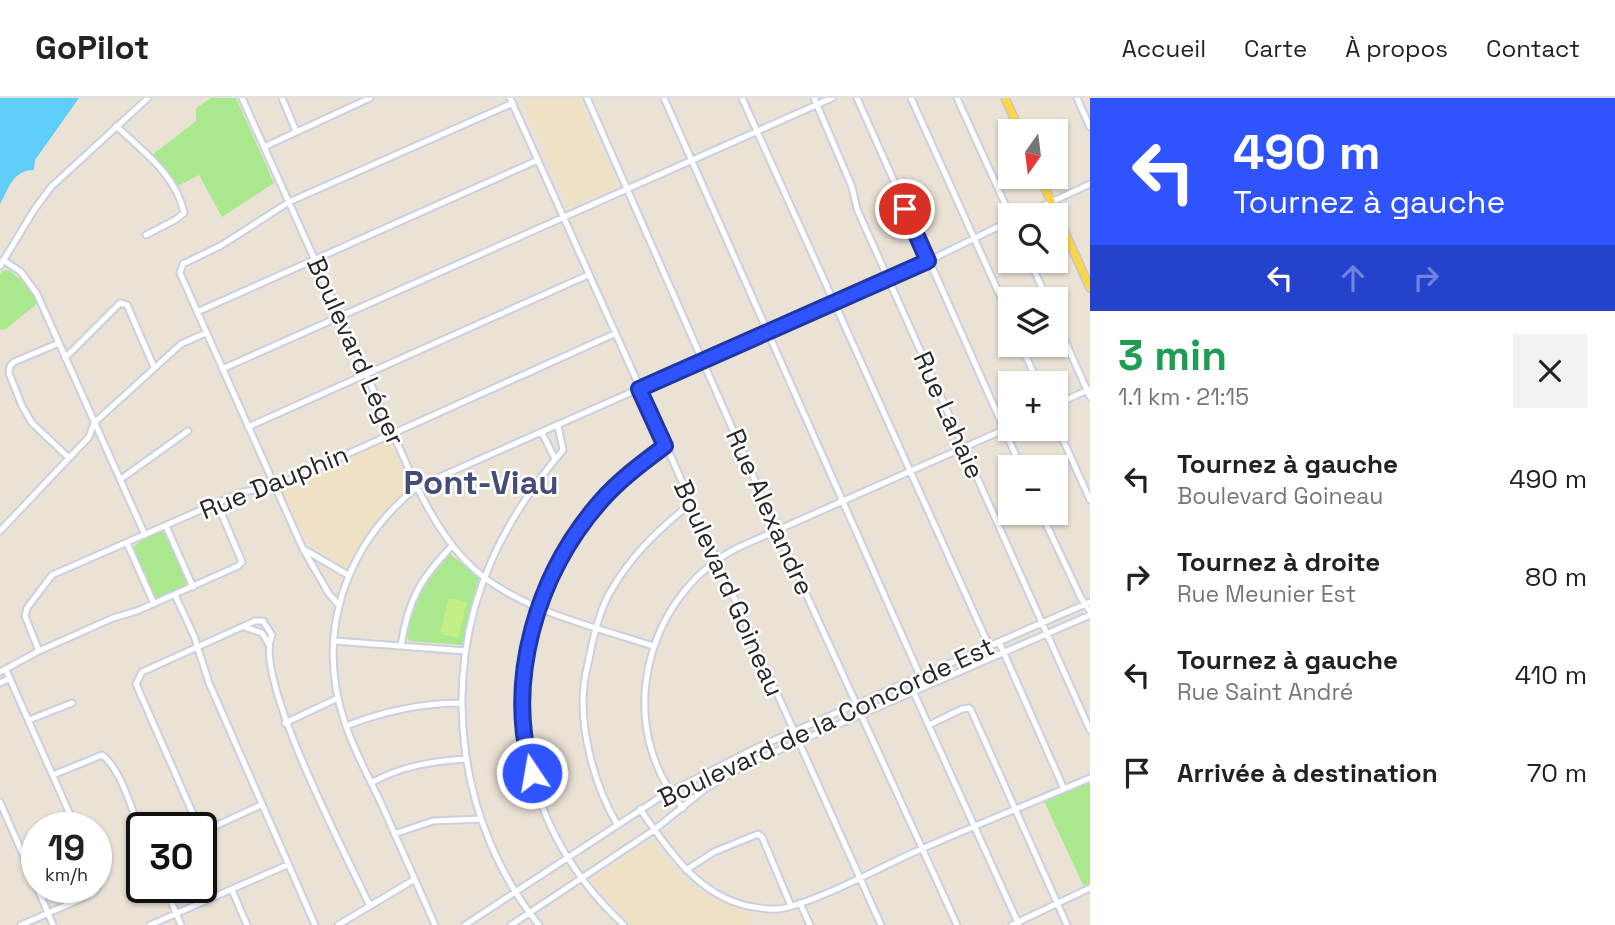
<!DOCTYPE html>
<html lang="fr">
<meta charset="utf-8">
<style>
:root{--surface:#fff;--page:#f2f2f2;--text:#222;--muted:#767676;--line:#e0e0e0}
body{margin:0;font-family:"Space Grotesk",sans-serif;background:var(--page);color:var(--text);height:100vh;display:flex;flex-direction:column;font-size:26px;white-space:nowrap}
*{box-sizing:border-box;margin:0}
p{font-size:23px;color:var(--muted)}
.icon{flex:none;width:38px;height:38px;fill:none;stroke:currentColor;stroke-width:2;stroke-linecap:round;stroke-linejoin:round}
.map{position:relative;flex:1;overflow:hidden}
.sheet{display:flex;flex-direction:column;background:var(--surface);width:525px}
.sheet>*{flex:none}
.banner{background:#2f53ff;color:#fff;overflow:hidden}
.needle{width:46px;rotate:194deg}
.buttons{position:absolute;left:998px;top:21px;display:grid;gap:14px}
.buttons a{display:grid;place-items:center;width:70px;height:70px;border-radius:0px;background:var(--surface);box-shadow:0 2px 5px #0004;font-size:35px}
.speed{position:absolute;left:21px;top:714px;display:flex;gap:14px;font-size:35px;font-weight:700;text-align:center}
.speed>*{display:grid;place-content:center;width:91px;height:91px;border-radius:50%;background:var(--surface);box-shadow:0 2px 5px #0004;line-height:1}
.speed small{font-size:18px;font-weight:400}
.speed .limit{border:4px solid #111;border-radius:10px;background:#fff;color:#111}
.pin{position:absolute;display:grid;place-items:center;width:60px;height:60px;color:#fff;margin:-30px;border:4px solid #fff;border-radius:50%;box-shadow:0 2px 7px #0007}
.me{position:absolute;width:77px;margin:-38px;rotate:348deg;stroke-linejoin:round;filter:drop-shadow(0 0 5px #0008)}
.turn{display:flex;align-items:center;gap:24px;height:147px;padding:0 28px;font-size:32px}
.turn .icon{width:91px;height:91px;stroke-width:2.5}
.turn b{display:block;font-size:49px;line-height:60px}
.lanes{display:flex;align-items:center;height:66px;padding:0 28px;background:#0003;justify-content:center;gap:35px;direction:ltr}
.lanes .off{opacity:.35}
.round{display:grid;place-items:center;flex:none;width:74px;height:74px;border-radius:0px;background:var(--page)}
.summary{display:flex;align-items:center;justify-content:space-between;height:119px;padding:0 28px}
h1{font-size:42px;font-weight:700;line-height:52px;color:#1e9e55}
ul{padding:0;list-style:none}
li{display:flex;align-items:center;gap:21px;height:98px;padding:0 28px}
li div{flex:1}
li b{display:block;font-size:26px}
li em{font-style:normal}
header{display:flex;align-items:center;gap:42px;box-sizing:border-box;height:98px;padding:0 35px;background:var(--surface);border-bottom:2px solid var(--line)}
header strong{font-size:33px}
nav{display:flex;gap:38px;margin-inline-start:auto;font-size:24px}
main{display:flex;flex:1;min-height:0}
.map>svg:first-child{display:block}
</style>
<header>
<strong>GoPilot</strong>
<nav><a>Accueil</a><a>Carte</a><a>À propos</a><a>Contact</a></nav>
</header>
<main>
<div class="map">
<svg width="1090" height="827" viewBox="0 0 1090 827">
<rect width="100%" height="100%" fill="#ebe2d6"/>
<path fill="#efe1c3" d="M521,0H578L618,88L569,108Z
M388,340L410,387L374,425L345,471L312,446L301,431L280,387Z
M652,743L670,770L685,784L703,796L753,818L750,827H633L626,821L592,782Z"/>
<path fill="#aae88d" d="M211,0H236L274,85L222,119L199,77L178,88L171,77L151,58L196,23V10Z
M8,172L26,185L38,205L6,231L0,232V176L2,173Z
M161,433L169,438L187,484L184,492L160,501L153,500L132,450L144,440Z
M450,456L479,479L462,547L409,543L406,537L420,493Z
M1090,680V789L1085,791L1043,701Z"/>
<path fill="#c2f087" d="M449,500L467,504L458,540L440,536Z"/>
<path fill="#5ecdf8" d="M0,0H79L35,62L34,72C13,72 9,90 0,106Z"/>
<g fill="none" stroke-linecap="round" stroke-linejoin="round">
<defs>
<path id="minor" d="M242,0L416,387C431,417 448,447 473,470C520,513 593,528 653,548
M282,0L296,33
M510,0L881,827
M587,0L777,432L957,827
M664,0L925,589
M742,0L994,559
M814,0L852,89L857,111L1090,632
M857,0L1021,369
M911,0L1010,220
M957,0L1010,117
M1077,0L1090,29
M116,28C143,53 177,78 184,115L175,122L146,137
M264,49L370,0
M1023,117L1090,86
M3,162L21,174L37,196L145,437
M1030,163L1047,201
M0,168L34,112L51,89L148,0
M197,214L538,62
M1055,220L1090,299
M59,245L14,264L10,268L9,275L22,308L32,325L69,360
M1021,247L1038,285
M65,260L120,205L127,207L154,269
M222,271L832,0
M1055,307L1090,291
M1055,324L1090,402
M248,329L588,177
M542,335L555,361
M121,381L188,333
M1041,415L1081,500L1090,513
M166,428L193,489
M0,433L89,339L94,325L181,246L206,235
M127,445L154,506
M305,452L348,477
M175,497L194,538L209,585L315,827
M338,506L329,496L303,451L180,175L183,166L222,147L289,104L513,5
M244,529L262,535L268,545
M335,543L466,553
M999,544L1064,691
M401,548C408,502 420,481 452,448
M39,553L25,518L27,510L52,477L242,394L274,389L614,236
M6,572L76,730
M0,574L39,553L113,520L137,513L238,468L242,464L217,405
M909,584L1019,827
M0,585L10,580
M29,622L72,605
M285,625L338,600
M929,627L962,611L969,610L971,612L1067,827
M346,628C384,613 421,605 462,605
M53,677L102,657C122,672 132,714 142,737
M371,685C401,668 433,663 467,661
M0,704L37,789
M261,707L211,730L202,727L193,716L136,586L142,574L255,523H263L272,537C252,578 348,761 370,808
M683,710C613,629 644,498 737,450L1010,329
M640,711C667,750 697,797 748,808C760,810 773,813 785,810C826,799 869,775 908,757C968,730 1029,706 1090,680
M617,726C595,689 579,631 584,588C585,575 589,563 591,551C595,532 600,513 609,496C631,457 657,433 691,405
M394,736L433,723L481,721
M686,772L714,754L758,736L762,739L791,808
M37,789L53,827
M165,789L181,827
M232,792L247,827
M800,805L810,827
M21,827L92,796C99,790 100,785 96,777
M150,827L287,767
M338,827L415,781
M435,827C417,786 399,746 381,705C369,680 355,654 346,628C314,538 344,448 417,389L928,163L1010,123
M465,827L662,698L756,650L1090,504
M511,827L654,732L705,691L745,667L1090,517
M539,827C458,727 439,581 491,464C509,422 534,386 563,352L558,328
M624,827C509,721 490,562 577,432C600,398 633,373 665,348
M1012,827L1090,790"/>
<path id="major" d="M1005,0L1020,33
M1040,79L1090,190"/>
</defs>
<use href="#minor" stroke="#cbcfe2" stroke-width="9"/>
<use href="#major" stroke="#c7c7c7" stroke-width="10"/>
<use href="#minor" stroke="#fff" stroke-width="5"/>
<use href="#major" stroke="#fcd54a" stroke-width="7"/>
</g>
<g fill="none" stroke-linecap="round" stroke-linejoin="round">
<defs>
<path id="route" d="M532,675C505,582 537,476 600,404C618,383 642,365 665,348L639,291L928,163L905,111"/>
</defs>
<use href="#route" stroke="#1f36a6" stroke-width="18"/>
<use href="#route" stroke="#2f53ff" stroke-width="12"/>
</g>
<g text-anchor="middle" stroke-width="5" stroke-linejoin="round" paint-order="stroke">
<g font-size="26" fill="#272727" stroke="#fff">
<text transform="translate(356 253) rotate(66)" y="9">Boulevard Léger</text>
<text transform="translate(949 317) rotate(66)" y="9">Rue Lahaie</text>
<text transform="translate(274 384) rotate(-22)" y="9">Rue Dauphin</text>
<text transform="translate(770 414) rotate(66)" y="9">Rue Alexandre</text>
<text transform="translate(729 490) rotate(66)" y="9">Boulevard Goineau</text>
<text transform="translate(826 624) rotate(-25)" y="9">Boulevard de la Concorde Est</text>
</g>
<g font-size="33" font-weight="bold" fill="#444d7a" stroke="#fff">
<text x="481" y="396">Pont-Viau</text>
</g>
</g>
</svg>
<div class="buttons">
<a><svg class="needle" viewBox="-14 -14 28 28"><path d="M0-13l5 13h-10z" fill="#e53935"/><path d="M0 13l5-13h-10z" fill="#767676"/></svg></a>
<a><svg class="icon" aria-label="search" viewBox="0 0 24 24"><circle cx="10" cy="10" r="6"/><path d="M15 15l6 6"/></svg></a>
<a><svg class="icon" aria-label="layers" viewBox="0 0 24 24"><path d="M12 4l9 5-9 5-9-5zM3 14l9 5 9-5"/></svg></a>
<a>+</a>
<a>−</a>
</div>
<div class="speed"><div>19<small>km/h</small></div><div class="limit">30</div></div>
<div class="pin" style="left:905px;top:111px;background:#d93025"><svg class="icon" aria-label="arrive" viewBox="0 0 24 24"><path d="M6 21V4h12l-3 4 3 4H6"/></svg></div>
<svg class="me" style="left:532px;top:675px" viewBox="-20 -20 40 40"><circle r="17" fill="#2f53ff" stroke="#fff" stroke-width="3"/><path d="M0-11L8 9 0 5-8 9z" fill="#fff"/></svg>
</div>
<section class="sheet">
<div class="banner">
<div class="turn"><svg class="icon" aria-label="left" viewBox="0 0 24 24"><path d="M17 20v-9H6M10 6l-5 5 5 5"/></svg><div><b>490 m</b>Tournez à gauche</div></div>
<div class="lanes"><svg class="icon" aria-label="left" viewBox="0 0 24 24"><path d="M17 20v-9H6M10 6l-5 5 5 5"/></svg><svg class="icon off" aria-label="ahead" viewBox="0 0 24 24"><path d="M12 20V5M6 11l6-6 6 6"/></svg><svg class="icon off" aria-label="right" viewBox="0 0 24 24"><path d="M7 20v-9h11M14 6l5 5-5 5"/></svg></div>
</div>
<div class="summary"><div><h1>3 min</h1><p>1.1 km · 21:15</p></div><a class="round"><svg class="icon" aria-label="close" viewBox="0 0 24 24"><path d="M6 6l12 12M18 6L6 18"/></svg></a></div>
<ul>
<li><svg class="icon" aria-label="left" viewBox="0 0 24 24"><path d="M17 20v-9H6M10 6l-5 5 5 5"/></svg><div><b>Tournez à gauche</b><p>Boulevard Goineau</p></div><em>490 m</em></li>
<li><svg class="icon" aria-label="right" viewBox="0 0 24 24"><path d="M7 20v-9h11M14 6l5 5-5 5"/></svg><div><b>Tournez à droite</b><p>Rue Meunier Est</p></div><em>80 m</em></li>
<li><svg class="icon" aria-label="left" viewBox="0 0 24 24"><path d="M17 20v-9H6M10 6l-5 5 5 5"/></svg><div><b>Tournez à gauche</b><p>Rue Saint André</p></div><em>410 m</em></li>
<li><svg class="icon" aria-label="arrive" viewBox="0 0 24 24"><path d="M6 21V4h12l-3 4 3 4H6"/></svg><div><b>Arrivée à destination</b></div><em>70 m</em></li>
</ul>
</section>
</main>
